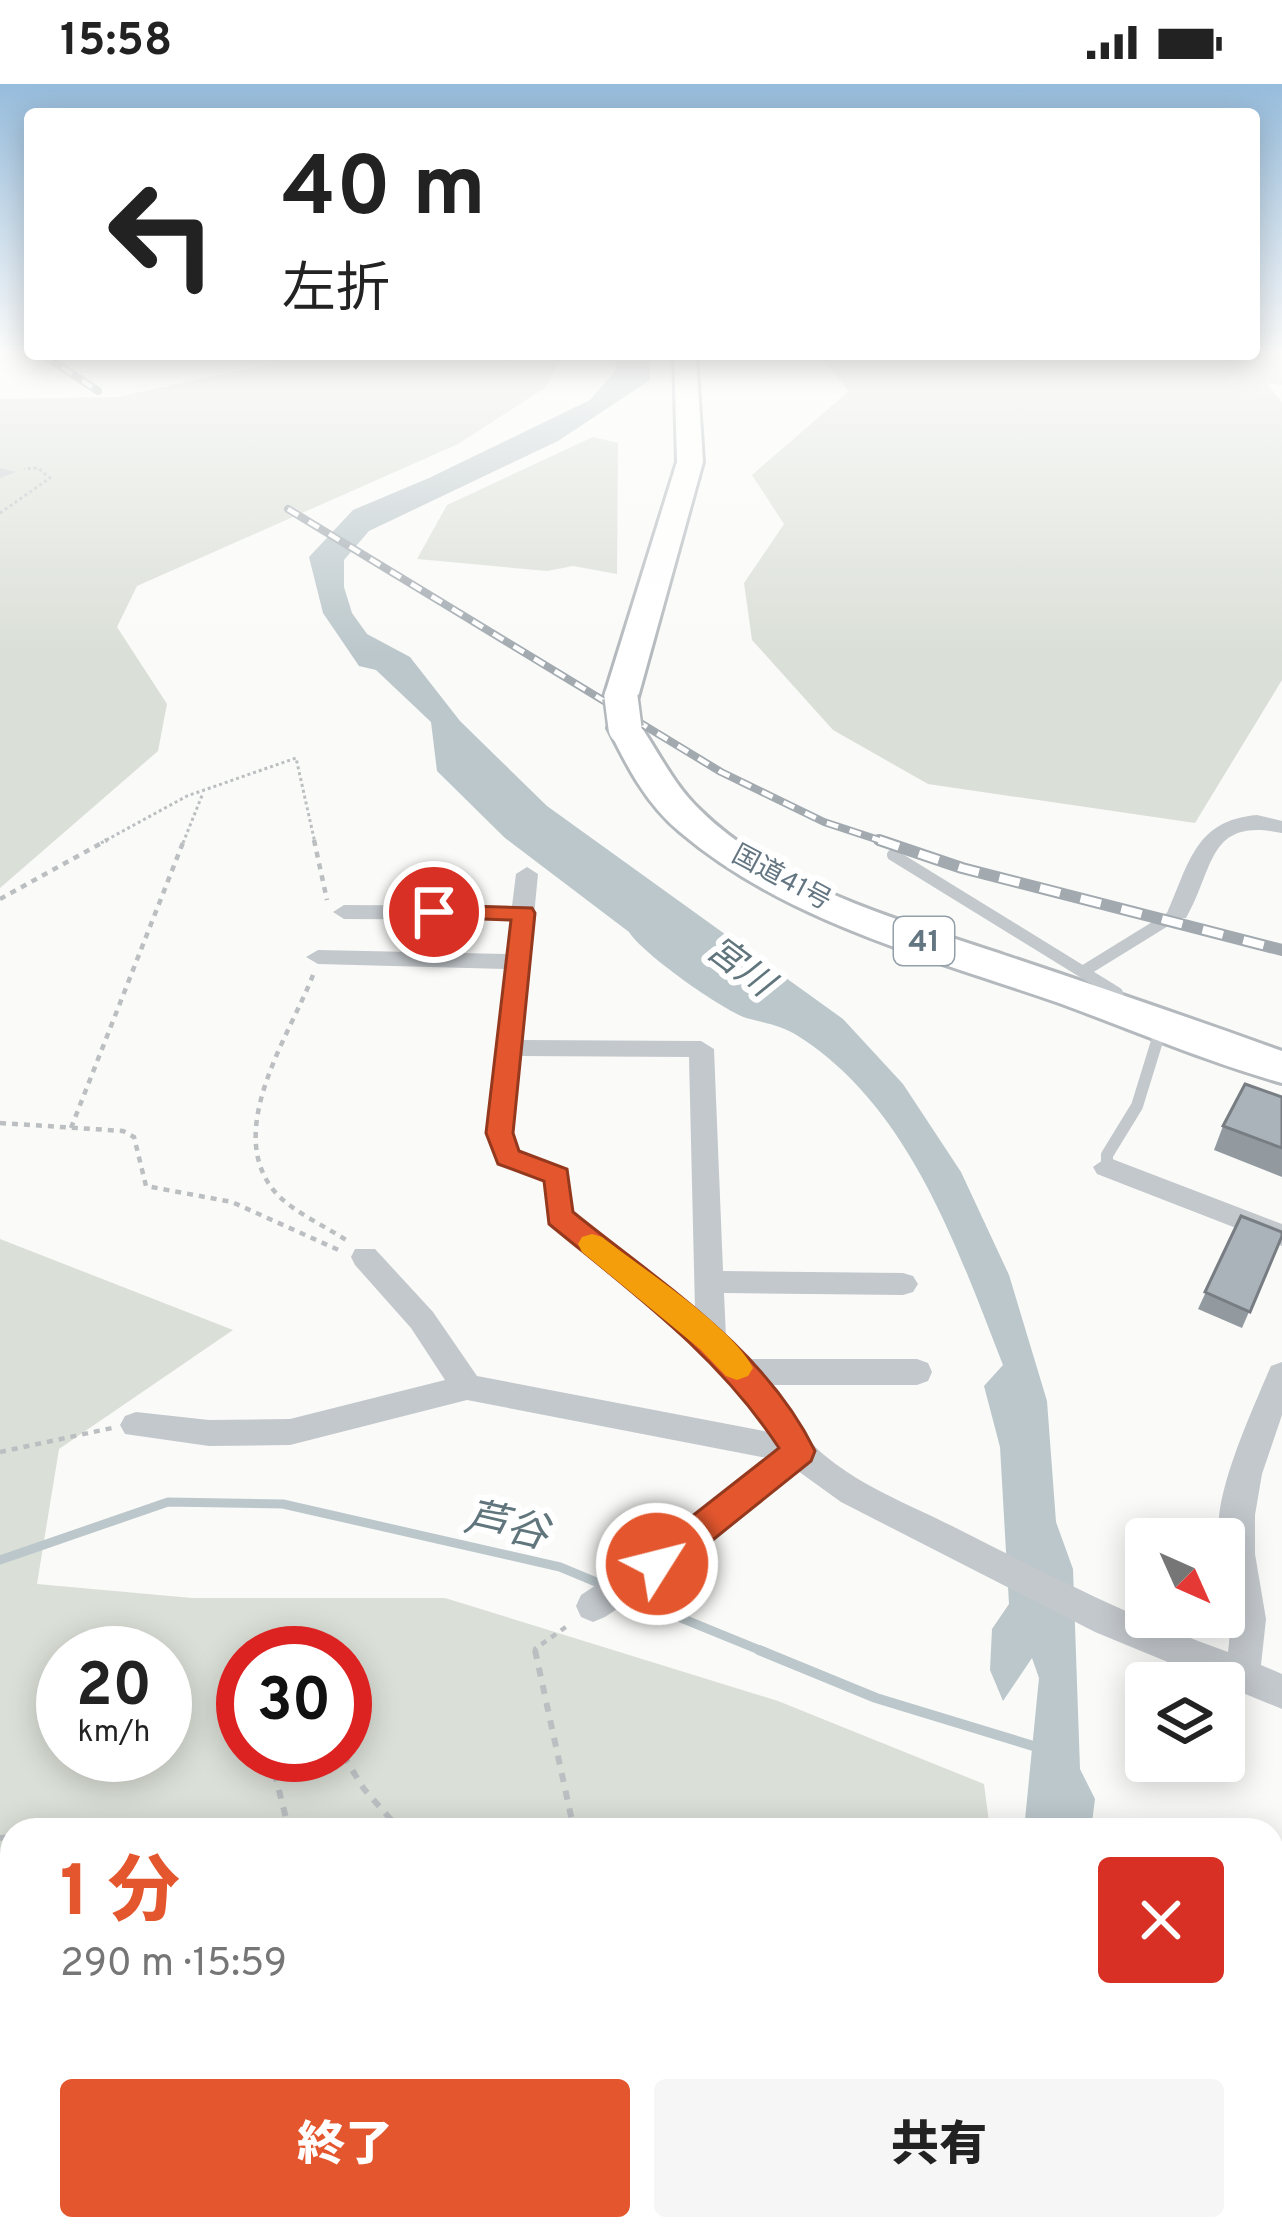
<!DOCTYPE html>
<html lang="ja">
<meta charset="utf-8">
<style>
:root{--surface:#fff;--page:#f6f6f6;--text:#222;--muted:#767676;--accent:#e4572e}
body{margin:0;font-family:Overpass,"Noto Sans JP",sans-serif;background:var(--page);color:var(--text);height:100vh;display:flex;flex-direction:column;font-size:45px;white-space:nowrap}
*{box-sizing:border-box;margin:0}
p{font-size:39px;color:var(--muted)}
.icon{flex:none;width:66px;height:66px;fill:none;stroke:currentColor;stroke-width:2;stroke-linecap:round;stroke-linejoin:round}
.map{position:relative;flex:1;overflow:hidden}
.panel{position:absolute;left:0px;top:1734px;width:1284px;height:423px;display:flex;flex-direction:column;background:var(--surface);border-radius:36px 36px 0 0;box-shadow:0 6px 30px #0003}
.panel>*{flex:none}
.guide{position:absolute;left:24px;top:24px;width:1236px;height:252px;border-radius:12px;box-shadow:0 6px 30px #0003;background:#fff;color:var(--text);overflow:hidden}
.needle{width:78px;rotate:135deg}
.controls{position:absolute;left:1125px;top:1434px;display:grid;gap:24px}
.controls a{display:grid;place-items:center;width:120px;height:120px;border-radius:12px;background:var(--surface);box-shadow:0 6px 30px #0003;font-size:60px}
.speed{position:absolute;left:36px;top:1542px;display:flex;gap:24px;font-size:60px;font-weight:700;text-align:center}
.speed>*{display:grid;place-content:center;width:156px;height:156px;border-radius:50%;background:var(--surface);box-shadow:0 6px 30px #0003;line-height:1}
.speed small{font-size:30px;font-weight:400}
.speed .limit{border:18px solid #d22;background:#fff;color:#111}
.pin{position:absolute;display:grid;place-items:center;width:102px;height:102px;color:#fff;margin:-51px;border:6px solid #fff;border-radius:50%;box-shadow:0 3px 12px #0007}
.me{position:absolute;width:132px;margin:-66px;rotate:54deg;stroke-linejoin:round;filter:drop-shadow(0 0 9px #0008)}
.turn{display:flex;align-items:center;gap:42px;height:252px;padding:0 60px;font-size:54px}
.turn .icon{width:156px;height:156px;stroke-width:2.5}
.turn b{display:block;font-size:84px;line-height:102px}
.round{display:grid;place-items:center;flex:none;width:126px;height:126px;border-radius:12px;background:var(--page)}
.overview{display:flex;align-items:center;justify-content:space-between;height:204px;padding:0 60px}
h1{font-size:72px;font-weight:800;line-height:90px;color:var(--accent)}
.primary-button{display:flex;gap:24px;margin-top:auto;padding:24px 60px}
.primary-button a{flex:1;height:138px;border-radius:12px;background:var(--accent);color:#fff;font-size:48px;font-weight:800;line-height:138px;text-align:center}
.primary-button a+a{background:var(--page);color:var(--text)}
.status{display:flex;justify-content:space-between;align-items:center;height:84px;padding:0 60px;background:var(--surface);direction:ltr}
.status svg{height:33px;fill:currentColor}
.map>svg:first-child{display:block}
</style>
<div class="status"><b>15:58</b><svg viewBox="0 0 49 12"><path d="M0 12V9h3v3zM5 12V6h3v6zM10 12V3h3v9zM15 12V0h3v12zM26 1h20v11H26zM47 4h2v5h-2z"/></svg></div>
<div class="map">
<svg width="1282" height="2155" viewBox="0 0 1282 2155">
<rect width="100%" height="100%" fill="#fafaf8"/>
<path fill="#dadfd7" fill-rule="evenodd" d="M1282,269V301L1266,299L1282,318V596L1195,739L928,700L833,646L752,556L744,499L784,440L752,391L849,307L817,270Z
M316,270H564L545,304L458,360L137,502L117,543L167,620L158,667L0,804V315L117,313Z
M593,353L618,359L617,490L573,482L547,487L417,475L447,421Z
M0,1155L233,1246L59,1365L37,1500L192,1514H445L778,1617L984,1700L990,1746H12V2145H1039L1040,2155H0ZM63,1569H165V1671H63ZM243,1569H345V1671H243Z"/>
<path fill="#bbc7cb" d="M615,270H648L650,296L558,357L369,447L344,476V503L352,529L367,550L410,573L460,637L547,722L843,935L903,1000L961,1088L1009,1191L1047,1317L1056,1438L1073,1485L1080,1685L1095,1715L1091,1746H1024L1039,1594L1032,1574L1003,1617L990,1586L992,1545L1009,1520L1000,1363L984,1302L1003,1281C957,1164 910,1023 798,952C781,941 764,939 746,934C721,925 643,870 629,848L505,754L437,687L431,638L376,586L359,582L323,529L309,473L353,426L429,394L590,316L616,286Z"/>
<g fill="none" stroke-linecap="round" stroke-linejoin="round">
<path stroke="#bbc7cb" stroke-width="9" d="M0,1476L168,1418L283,1420L560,1483L608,1503
M627,1512L767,1569"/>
<path stroke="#bbc7cb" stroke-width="10" d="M759,1566L876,1614L1040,1664"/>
<defs>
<path id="highway" d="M674,270H696L703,378L638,613L621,623L604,613L677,378Z
M625,634L637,637C659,668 672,699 700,726C781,806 908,838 1013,874C1103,904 1193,935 1282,967V999C1207,978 1133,946 1059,919C930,874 786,838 680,748C646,720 627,682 608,644L613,637Z"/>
</defs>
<use href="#highway" stroke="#b4b9bd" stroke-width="6"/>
<path stroke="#bbbfc2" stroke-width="3" stroke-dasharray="3 3" stroke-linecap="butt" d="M0,429L50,394L38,384L24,385
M101,759L187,712L296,674L315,759
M183,759L203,709"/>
<path stroke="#bbbfc2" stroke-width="4.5" stroke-dasharray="6 6" stroke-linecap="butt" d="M314,756L327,816
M0,815L107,756
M313,891C290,951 222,1048 276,1109C293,1128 325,1142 346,1156
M0,1039L123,1047L134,1053L146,1102L232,1118L343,1168
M71,1044L184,756
M0,1368L112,1344
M536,1569L535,1565L570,1540"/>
<path stroke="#bbbfc2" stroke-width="6" stroke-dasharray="9 9" stroke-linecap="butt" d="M535,1566L574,1746
M270,1671L289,1746
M343,1671L364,1705L400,1746
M0,1754L12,1753"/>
<path stroke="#c3c8cc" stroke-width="12" d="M893,771L1117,909L1120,922
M1084,887L1178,829
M1107,1083V1071L1137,1022L1158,954"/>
<path fill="#c3c8cc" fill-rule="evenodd" d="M0,384L16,388L0,394Z
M1257,731L1282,737V749C1207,733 1215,784 1186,834H1170L1167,829C1189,780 1195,736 1257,731Z
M527,783L538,790L522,956L701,957L714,965L723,1187L903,1189L913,1192L918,1200L913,1208L903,1211L724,1209L726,1253L749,1275H917L928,1279L932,1288L928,1297L917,1301H772C789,1325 804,1356 828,1374C866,1405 915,1423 958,1445C1047,1490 1135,1536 1228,1568C1233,1532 1227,1482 1220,1451C1212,1414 1252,1327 1267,1291L1271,1282L1282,1278V1331L1262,1390L1255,1431V1470L1266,1535L1261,1581L1282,1590V1625L1095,1548L841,1418L798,1387L694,1474L605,1533L593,1538L581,1533L576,1522L581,1511L670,1452L767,1374L467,1316L290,1361L209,1362L125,1350L120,1341L125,1332L136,1328L209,1336L290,1335L445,1296L411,1244L355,1181L351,1173L355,1165H375L433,1228L477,1292L769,1348C714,1263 626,1203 549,1139L544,1097L498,1080L486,1049L505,885L318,880L306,873L318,866L507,870L511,836L344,835L333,828L344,821L512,822L516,790ZM520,972L689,973L695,1227L573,1128L568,1085L519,1067L512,1049Z
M1107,1073L1282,1140V1162L1097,1090L1093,1083Z"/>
<use href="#highway" fill="#fff" fill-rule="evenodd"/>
<defs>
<path id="rail-far1" d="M42,270L98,307
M288,425L721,688L824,738L888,759"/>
<path id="rail" d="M879,756L962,784L1282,866"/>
</defs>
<use href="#rail-far1" stroke="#a2aab0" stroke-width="8"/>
<use href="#rail" stroke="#a2aab0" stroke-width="12"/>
<use href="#rail-far1" stroke="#fff" stroke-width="4.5" stroke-dasharray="12" stroke-linecap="butt"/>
<use href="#rail" stroke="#fff" stroke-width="8" stroke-dasharray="21" stroke-linecap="butt"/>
<defs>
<path id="highway-bridge" d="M621,613L625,644"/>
</defs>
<use href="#highway-bridge" stroke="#b4b9bd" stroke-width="38" stroke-linecap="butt"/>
<use href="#highway-bridge" stroke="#fff" stroke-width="33"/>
</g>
<path fill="#929a9f" d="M1282,1013V1093L1214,1066L1223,1042Z
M1241,1132L1282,1152L1242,1244L1198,1225Z"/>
<path fill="#aab3b9" stroke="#777d82" stroke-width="3" d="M1245,1000L1282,1013V1064L1223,1042Z
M1241,1132L1282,1148V1152L1250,1228L1205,1208Z"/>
<linearGradient id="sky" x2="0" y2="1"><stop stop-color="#96bcdc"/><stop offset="0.47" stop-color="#fdfdfc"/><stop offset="1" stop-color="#fdfdfc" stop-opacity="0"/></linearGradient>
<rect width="1282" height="571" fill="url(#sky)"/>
<path fill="#e4572e" stroke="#94391e" stroke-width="3" d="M434,821L532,824L535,829L513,1049L519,1067L567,1085L573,1128C659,1198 765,1264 815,1367L811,1377L669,1491L657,1495L645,1491L640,1480L645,1469L779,1364C719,1272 633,1209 549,1140L544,1097L498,1080L486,1049L511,836L426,833L422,828Z"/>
<path fill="#f59e0b" d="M592,1150L602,1153C641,1184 732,1242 753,1284L748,1292L737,1296L726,1292L700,1265L582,1168L578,1160L582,1153Z"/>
<g text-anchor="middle" stroke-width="12" stroke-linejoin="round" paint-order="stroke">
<g font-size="27" fill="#657683" stroke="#fff">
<text transform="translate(782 793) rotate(28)" y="9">国道41号</text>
</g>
<rect fill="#fff" stroke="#939fa8" stroke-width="3" x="894" y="833" width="60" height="48" rx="9"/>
<g font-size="30" font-weight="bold" fill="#657683">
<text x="924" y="867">41</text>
</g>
<g font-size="36" font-style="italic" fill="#60757c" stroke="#fff">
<text transform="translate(741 881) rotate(37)" y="13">宮川</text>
</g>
<g font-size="42" font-style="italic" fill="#60757c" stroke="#fff">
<text transform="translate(507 1440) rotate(13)" y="15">芦谷</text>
</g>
</g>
</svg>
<div class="controls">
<a><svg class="needle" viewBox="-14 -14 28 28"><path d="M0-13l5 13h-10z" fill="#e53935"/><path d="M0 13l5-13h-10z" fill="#767676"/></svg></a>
<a><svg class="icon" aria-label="layers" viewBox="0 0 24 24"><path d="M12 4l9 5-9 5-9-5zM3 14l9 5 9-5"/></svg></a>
</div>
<div class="speed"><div>20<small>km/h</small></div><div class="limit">30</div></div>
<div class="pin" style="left:434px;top:828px;background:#d93025"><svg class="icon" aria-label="arrive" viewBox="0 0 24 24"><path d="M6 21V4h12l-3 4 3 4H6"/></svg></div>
<svg class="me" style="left:657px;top:1480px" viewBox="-20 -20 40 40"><circle r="17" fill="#e4572e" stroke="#fff" stroke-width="3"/><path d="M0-11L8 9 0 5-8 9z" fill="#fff"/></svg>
<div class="guide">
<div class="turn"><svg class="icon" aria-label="left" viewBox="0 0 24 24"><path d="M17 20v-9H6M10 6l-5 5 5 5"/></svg><div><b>40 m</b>左折</div></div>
</div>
<section class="panel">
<div class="overview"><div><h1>1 分</h1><p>290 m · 15:59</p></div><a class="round" style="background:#d93025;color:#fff"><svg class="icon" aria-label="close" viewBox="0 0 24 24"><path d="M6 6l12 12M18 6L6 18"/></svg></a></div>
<div class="primary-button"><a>終了</a><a>共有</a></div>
</section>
</div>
